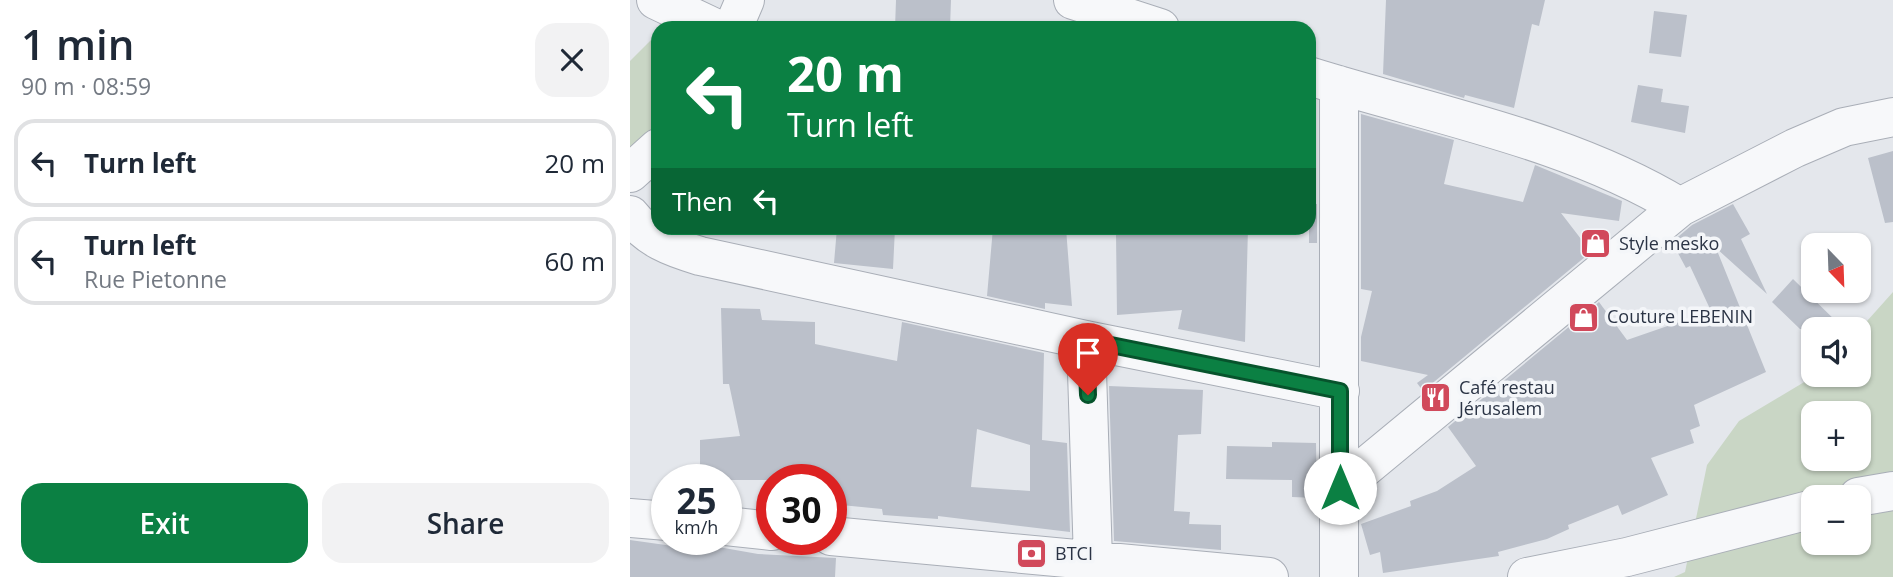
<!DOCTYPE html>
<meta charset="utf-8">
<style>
:root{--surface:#fff;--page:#f2f2f3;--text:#1f2937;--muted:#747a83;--line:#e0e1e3;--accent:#0b8043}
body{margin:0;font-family:"Open Sans",sans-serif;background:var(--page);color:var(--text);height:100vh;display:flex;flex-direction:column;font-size:26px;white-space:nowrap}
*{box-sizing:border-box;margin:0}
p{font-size:23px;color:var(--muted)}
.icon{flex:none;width:38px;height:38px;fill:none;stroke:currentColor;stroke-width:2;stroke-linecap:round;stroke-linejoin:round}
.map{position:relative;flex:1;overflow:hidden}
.drawer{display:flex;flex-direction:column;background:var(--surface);width:630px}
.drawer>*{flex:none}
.guide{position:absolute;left:21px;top:21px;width:665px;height:214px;border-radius:21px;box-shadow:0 2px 5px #0004;background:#0b8043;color:#fff;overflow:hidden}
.needle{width:46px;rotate:157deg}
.fabs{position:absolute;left:1171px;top:233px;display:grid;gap:14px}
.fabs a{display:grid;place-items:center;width:70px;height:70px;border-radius:14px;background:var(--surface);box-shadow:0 2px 5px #0004;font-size:35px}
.speed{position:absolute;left:21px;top:464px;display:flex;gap:14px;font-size:35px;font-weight:700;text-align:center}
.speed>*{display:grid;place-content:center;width:91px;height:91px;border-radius:50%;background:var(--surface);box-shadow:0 2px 5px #0004;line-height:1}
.speed small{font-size:18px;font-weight:400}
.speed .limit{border:10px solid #d22;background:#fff;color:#111}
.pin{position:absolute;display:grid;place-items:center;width:60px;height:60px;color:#fff;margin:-72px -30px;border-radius:50% 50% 50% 0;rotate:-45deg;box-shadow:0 0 7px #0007}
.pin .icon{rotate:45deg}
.me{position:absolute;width:77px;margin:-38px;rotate:0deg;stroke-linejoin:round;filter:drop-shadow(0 0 5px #0008)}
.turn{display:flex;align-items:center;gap:24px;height:147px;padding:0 21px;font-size:32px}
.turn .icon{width:91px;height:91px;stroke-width:2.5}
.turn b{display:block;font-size:49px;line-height:60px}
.then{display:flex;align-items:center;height:66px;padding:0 21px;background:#0003;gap:14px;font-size:26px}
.round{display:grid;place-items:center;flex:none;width:74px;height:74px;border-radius:21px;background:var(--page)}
.head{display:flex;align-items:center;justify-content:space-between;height:119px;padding:0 21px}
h1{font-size:42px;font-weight:600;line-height:52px}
.cta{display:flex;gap:14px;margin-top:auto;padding:14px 21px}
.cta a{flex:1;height:80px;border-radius:21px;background:var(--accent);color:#fff;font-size:28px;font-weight:600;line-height:80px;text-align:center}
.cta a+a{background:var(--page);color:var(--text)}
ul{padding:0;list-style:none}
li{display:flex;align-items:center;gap:21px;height:88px;margin:0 14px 10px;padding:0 7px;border:4px solid var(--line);border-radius:21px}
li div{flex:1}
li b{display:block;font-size:26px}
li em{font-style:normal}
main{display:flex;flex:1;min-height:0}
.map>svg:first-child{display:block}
</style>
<main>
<section class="drawer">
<div class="head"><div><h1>1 min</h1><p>90 m · 08:59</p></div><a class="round"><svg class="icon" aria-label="close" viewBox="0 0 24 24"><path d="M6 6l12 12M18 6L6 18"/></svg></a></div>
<ul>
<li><svg class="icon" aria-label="left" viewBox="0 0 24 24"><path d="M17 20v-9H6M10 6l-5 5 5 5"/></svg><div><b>Turn left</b></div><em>20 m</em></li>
<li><svg class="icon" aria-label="left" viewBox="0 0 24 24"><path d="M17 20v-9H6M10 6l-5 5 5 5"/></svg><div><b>Turn left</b><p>Rue Pietonne</p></div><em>60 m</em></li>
</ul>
<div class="cta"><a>Exit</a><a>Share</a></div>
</section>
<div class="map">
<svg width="1263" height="577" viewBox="0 0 1263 577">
<rect width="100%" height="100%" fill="#e4e7ec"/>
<path fill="#c9d6c5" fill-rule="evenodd" d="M28,33V133L0,158V61Z
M1263,292V577H1044L1055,572L1077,465L1109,421L1186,375L1228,374L1229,330ZM1183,413H1228V458H1183ZM1183,497H1228V542H1183Z"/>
<path fill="#bbc0ca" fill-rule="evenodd" d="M266,0H321L320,28H265Z
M756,0H915L909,26L902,24L884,108L835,95L834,98L753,74Z
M1024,11L1057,15L1051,57L1019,53Z
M1008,85L1033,89L1031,102L1059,106L1055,133L1001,122Z
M731,114L824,140L814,184L893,202L905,165L992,201L989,221L931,213L961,252L793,391L787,383L798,375L731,361V337L742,291L731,289Z
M1263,151V222L1255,223L1238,158Z
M679,204H687V243H679Z
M1103,204L1120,234L1111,239L1137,294L1086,248L1136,372L1064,405L1070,426L1060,430L1064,443L1021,458L1038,495L992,515L988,505L938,525L939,529L917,539L868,552L869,556L753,573L750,552L740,555L731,524L781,506L780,501L807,491L846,466L818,427L969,302L997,340L1081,311L1060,266L1056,268L1042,242L1062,225Z
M207,228H265L263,269L204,263Z
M363,228H436L442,306L415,303V309L357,296Z
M579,228H618L615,342L548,329L552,310L487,315L486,233H579Z
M1163,279L1214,329H1170L1142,302Z
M91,308L130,309L132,320L185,322V344L267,361L272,322L414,353L412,440L437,443L440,532L308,516V519L253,515L252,509L201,504V480H70V440L110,436L99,384H93ZM347,429L400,445V491L341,487Z
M479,386L573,390L571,434L548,435L544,511L560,512L559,524L591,525V550L484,541Z
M642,442L686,443L687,498L662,497V480L596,479L597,446L642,447Z
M0,540L71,550V546L94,548L128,554L206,558L205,577H0Z"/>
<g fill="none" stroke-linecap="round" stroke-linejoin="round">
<defs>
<path id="minor" d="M26,0L85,28
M443,0L530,28
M103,28L115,0
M679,76C803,115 938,139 1050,207
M709,85V577
M0,173L28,148
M0,215C19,239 40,247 70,256L456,340L710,391
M456,340L463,560
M710,488L1050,207L1165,148L1214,127L1263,117
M1228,497L1263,491
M0,518L37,521
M96,526L142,531
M201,536L639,577
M897,577L997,557L1183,509"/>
</defs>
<use href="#minor" stroke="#a9aeb7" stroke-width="40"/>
<use href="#minor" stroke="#f7f8fa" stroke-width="38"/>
</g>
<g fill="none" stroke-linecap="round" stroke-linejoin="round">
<defs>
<path id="route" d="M458,395L456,340L710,391V488"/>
</defs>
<use href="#route" stroke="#07532c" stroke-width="18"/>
<use href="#route" stroke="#0b8043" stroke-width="12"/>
</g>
<defs>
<symbol id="shop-square" viewBox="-11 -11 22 22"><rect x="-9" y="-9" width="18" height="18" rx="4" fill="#d1495b" stroke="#f4f6f9"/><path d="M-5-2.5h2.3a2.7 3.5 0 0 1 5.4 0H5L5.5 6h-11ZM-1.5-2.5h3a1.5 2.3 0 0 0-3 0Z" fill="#fff"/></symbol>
<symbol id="restaurant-square" viewBox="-11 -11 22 22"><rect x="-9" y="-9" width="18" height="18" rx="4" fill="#d1495b" stroke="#f4f6f9"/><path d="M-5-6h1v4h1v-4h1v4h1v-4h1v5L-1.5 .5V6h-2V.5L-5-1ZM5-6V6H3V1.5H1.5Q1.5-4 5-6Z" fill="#fff"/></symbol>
<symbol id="bank-square" viewBox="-11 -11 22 22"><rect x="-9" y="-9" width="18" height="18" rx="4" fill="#d1495b" stroke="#f4f6f9"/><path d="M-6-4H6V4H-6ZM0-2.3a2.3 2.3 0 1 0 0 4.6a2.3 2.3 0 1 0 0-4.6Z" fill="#fff"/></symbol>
</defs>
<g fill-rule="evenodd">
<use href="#shop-square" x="948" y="226" width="35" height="35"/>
<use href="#shop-square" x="936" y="300" width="35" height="35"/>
<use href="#restaurant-square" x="788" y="380" width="35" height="35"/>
<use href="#bank-square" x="384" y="536" width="35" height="35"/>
</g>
<g text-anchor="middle" stroke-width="7" stroke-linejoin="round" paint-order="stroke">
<g font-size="18" fill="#2b3445" stroke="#f4f6f9" text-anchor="start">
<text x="989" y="250">Style mesko</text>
<text x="977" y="323">Couture LEBENIN</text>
<text x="829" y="394">Café restau<tspan x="829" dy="21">Jérusalem</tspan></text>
<text x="425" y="560">BTCI</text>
</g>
</g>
</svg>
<div class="fabs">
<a><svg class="needle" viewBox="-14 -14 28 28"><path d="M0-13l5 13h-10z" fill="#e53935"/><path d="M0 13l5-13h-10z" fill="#747a83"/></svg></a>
<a><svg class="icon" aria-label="sound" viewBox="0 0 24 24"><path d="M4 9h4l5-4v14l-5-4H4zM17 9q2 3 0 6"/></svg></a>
<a>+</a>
<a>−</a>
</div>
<div class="speed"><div>25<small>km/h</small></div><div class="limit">30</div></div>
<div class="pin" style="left:458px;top:395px;background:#d93025"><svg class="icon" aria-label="arrive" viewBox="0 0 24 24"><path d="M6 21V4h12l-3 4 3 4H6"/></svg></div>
<svg class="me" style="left:710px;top:488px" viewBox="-20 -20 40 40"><circle r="19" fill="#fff"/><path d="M0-13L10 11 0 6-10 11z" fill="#0b8043"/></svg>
<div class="guide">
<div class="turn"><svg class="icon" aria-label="left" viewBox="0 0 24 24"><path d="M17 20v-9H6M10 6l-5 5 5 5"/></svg><div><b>20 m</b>Turn left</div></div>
<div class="then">Then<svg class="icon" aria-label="left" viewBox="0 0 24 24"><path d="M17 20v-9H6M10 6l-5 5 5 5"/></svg></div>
</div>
</div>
</main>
